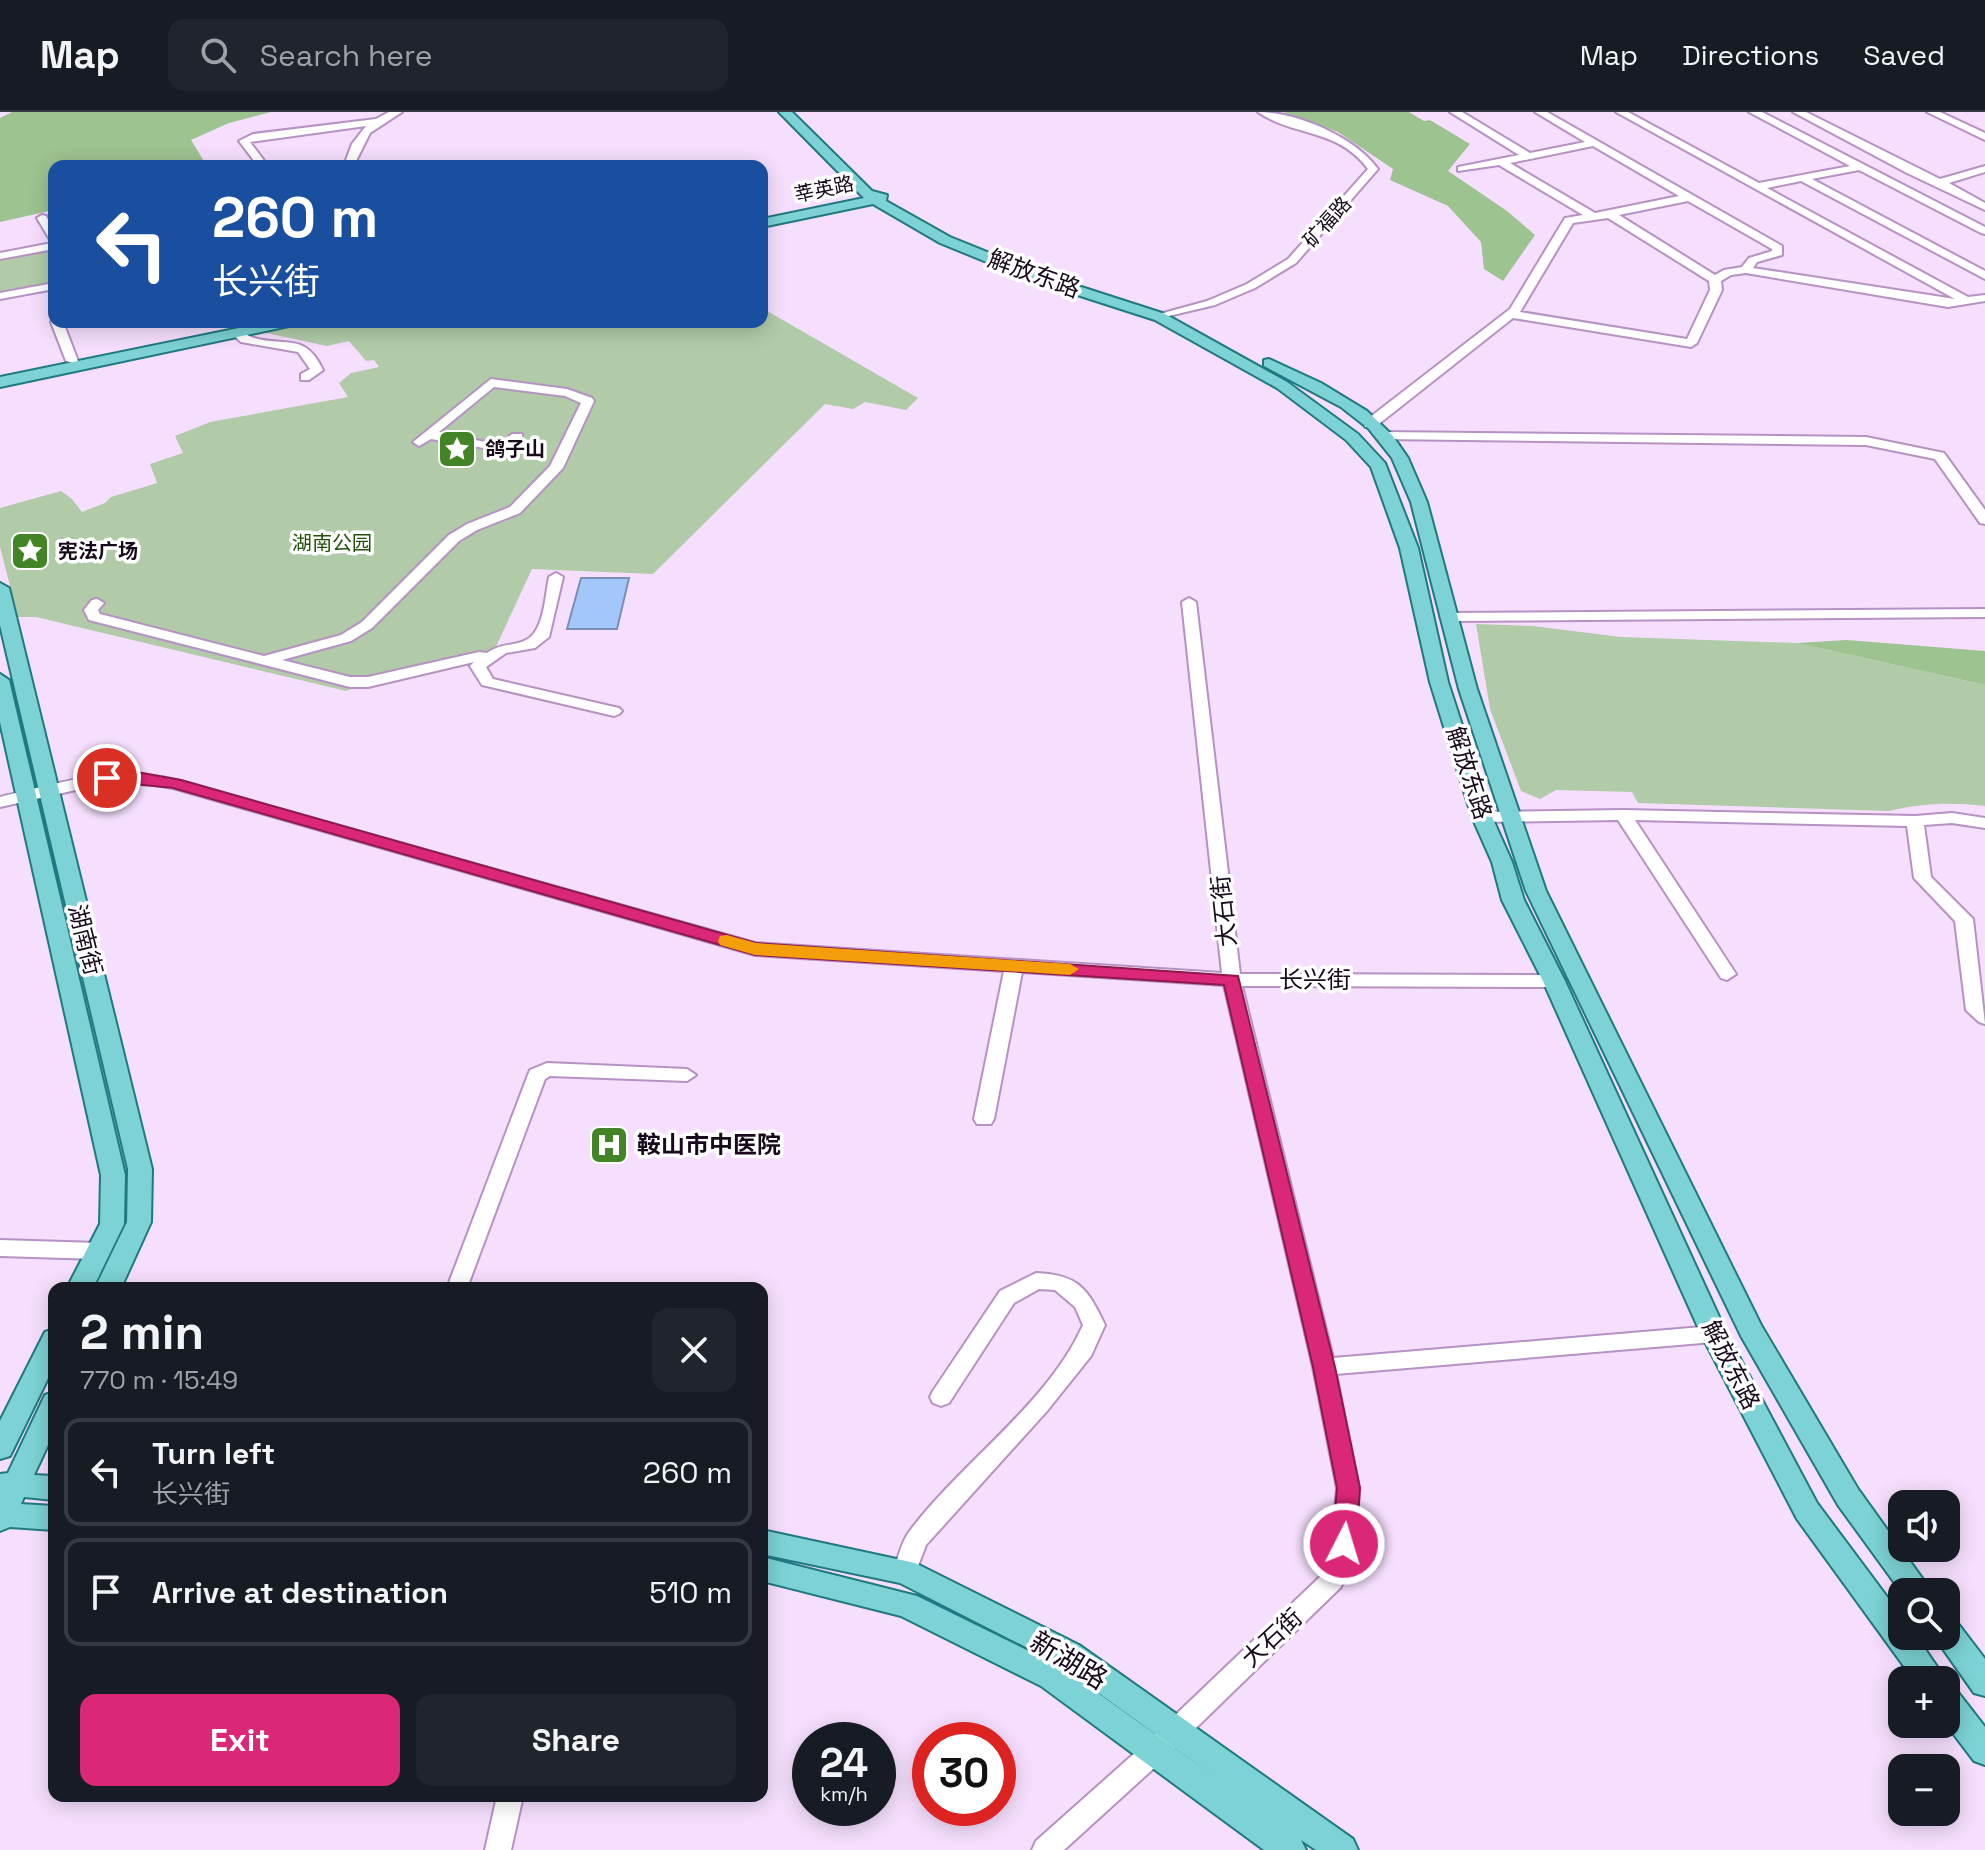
<!DOCTYPE html>
<meta charset="utf-8">
<style>
:root{--surface:#171b24;--page:#20242c;--text:#f1f3f6;--muted:#9ea1a6;--line:#363941;--accent:#db2777}
body{margin:0;font-family:"Space Grotesk","Noto Sans SC",sans-serif;background:var(--page);color:var(--text);height:100vh;display:flex;flex-direction:column;font-size:30px;white-space:nowrap}
*{box-sizing:border-box;margin:0}
p{font-size:26px;color:var(--muted)}
.icon{flex:none;width:44px;height:44px;fill:none;stroke:currentColor;stroke-width:2;stroke-linecap:round;stroke-linejoin:round}
.map{position:relative;flex:1;overflow:hidden}
.side{position:absolute;left:48px;top:1170px;width:720px;height:520px;display:flex;flex-direction:column;background:var(--surface);border-radius:16px;box-shadow:0 4px 20px #0003}
.side>*{flex:none}
.guide{position:absolute;left:48px;top:48px;width:720px;height:168px;border-radius:16px;box-shadow:0 4px 20px #0003;background:#1a4fa0;color:#fff;overflow:hidden}
.controls{position:absolute;left:1888px;top:1378px;display:grid;gap:16px}
.controls a{display:grid;place-items:center;width:72px;height:72px;border-radius:16px;background:var(--surface);box-shadow:0 4px 20px #0003;font-size:40px}
.speed{position:absolute;left:792px;top:1610px;display:flex;gap:16px;font-size:40px;font-weight:700;text-align:center}
.speed>*{display:grid;place-content:center;width:104px;height:104px;border-radius:50%;background:var(--surface);box-shadow:0 4px 20px #0003;line-height:1}
.speed small{font-size:20px;font-weight:400}
.speed .limit{border:12px solid #d22;background:#fff;color:#111}
.pin{position:absolute;display:grid;place-items:center;width:68px;height:68px;color:#fff;margin:-34px;border:4px solid #fff;border-radius:50%;box-shadow:0 2px 8px #0007}
.me{position:absolute;width:88px;margin:-44px;rotate:5deg;stroke-linejoin:round;filter:drop-shadow(0 0 6px #0008)}
.turn{display:flex;align-items:center;gap:28px;height:168px;padding:0 32px;font-size:36px}
.turn .icon{width:104px;height:104px;stroke-width:2.5}
.turn b{display:block;font-size:56px;line-height:68px}
.round{display:grid;place-items:center;flex:none;width:84px;height:84px;border-radius:16px;background:var(--page)}
.head{display:flex;align-items:center;justify-content:space-between;height:136px;padding:0 32px}
h1{font-size:48px;font-weight:600;line-height:60px}
.cta{display:flex;gap:16px;margin-top:auto;padding:16px 32px}
.cta a{flex:1;height:92px;border-radius:16px;background:var(--accent);color:#fff;font-size:32px;font-weight:600;line-height:92px;text-align:center}
.cta a+a{background:var(--page);color:var(--text)}
ul{padding:0;list-style:none}
li{display:flex;align-items:center;gap:24px;height:108px;margin:0 16px 12px;padding:0 16px;border:4px solid var(--line);border-radius:16px}
li div{flex:1}
li b{display:block;font-size:30px}
li em{font-style:normal}
header{display:flex;align-items:center;gap:48px;box-sizing:border-box;height:112px;padding:0 40px;background:var(--surface);border-bottom:2px solid var(--line)}
header strong{font-size:38px}
nav{display:flex;gap:44px;margin-inline-start:auto;font-size:28px}
.search{width:560px;height:72px;background:var(--page);display:flex;align-items:center;gap:20px;box-sizing:border-box;padding:0 28px;border-radius:16px;color:var(--muted);font-size:30px}
.map>svg:first-child{display:block}
</style>
<header>
<strong>Map</strong>
<div class="search"><svg class="icon" aria-label="search" viewBox="0 0 24 24"><circle cx="10" cy="10" r="6"/><path d="M15 15l6 6"/></svg>Search here</div>
<nav><a>Map</a><a>Directions</a><a>Saved</a></nav>
</header>
<div class="map">
<svg width="1985" height="1738" viewBox="0 0 1985 1738">
<rect width="100%" height="100%" fill="#f6dffe"/>
<path fill="#b1cba8" d="M51,136L54,142V171L0,181V147Z
M762,196L918,286L906,298L865,290L853,297L825,292L653,462L532,457L494,539H483L395,558L346,579L36,505H18L0,435V396L61,379L72,387L82,400L105,391L111,385L157,371L150,352L183,341L175,324L210,310L348,285L339,271L351,261L379,255L374,248L366,249L349,229L327,234L257,219L303,210H762Z
M1476,512L1533,514L1621,525L1797,531L1985,573V694C1951,690 1922,691 1889,699L1638,691L1632,680L1556,678L1540,687L1521,679L1490,597Z"/>
<path fill="#9dc390" d="M12,0H271L229,11L191,28L207,54H54V98L0,110V6Z
M1283,0H1409L1424,9L1430,8L1470,32L1448,59L1507,99L1535,123L1503,169L1484,157L1481,130L1448,94L1390,68L1393,57L1338,20Z
M1847,528L1985,539V573L1797,531Z"/>
<path fill="#a4c7fa" stroke="#7a8eb7" stroke-width="2" d="M581,466H629L617,517H567Z"/>
<g fill="none" stroke-linecap="round" stroke-linejoin="round">
<defs>
<path id="minor" d="M389,0H402L370,21L355,51L357,54H347L345,51L352,32L366,14L250,30L268,54H258L239,29L253,22L376,7Z
M1258,0C1297,0 1355,25 1378,57L1296,151L1255,176L1215,193L1156,207V203L1207,189L1247,172L1288,147L1368,57C1338,16 1294,25 1258,0Z
M1450,0H1462L1530,41L1585,30L1535,0H1547L1782,134V143L1757,150L1753,156L1955,187L1616,0H1628L1759,71L1850,54L1749,0H1762L1985,115V122L1981,121L1859,58L1812,67L1985,159V167L1801,69L1767,76L1968,185L1985,183V189L1948,195L1746,161L1731,163L1721,169L1722,178L1697,231L1691,235L1513,206L1375,315H1365V309L1510,197L1565,106L1583,103L1499,53L1458,59V55L1519,43ZM1593,34L1679,84L1595,101L1510,51ZM1688,89L1772,137V139L1749,146L1742,155L1724,158L1715,163L1619,103ZM1608,106L1709,169L1710,178L1687,227L1520,200L1573,111Z
M1793,0H1806L1940,67L1985,54V60L1949,71L1985,91V98L1907,61Z
M1927,0H1940L1985,21V28Z
M42,103L46,104L54,118V137L0,147V141L52,131L37,106Z
M54,171V177L0,187V181Z
M53,207L63,210L78,249L76,252L66,249L51,210Z
M237,217C243,220 248,224 254,226C286,235 305,220 323,258L309,268H301V262L310,257L298,240L241,230L231,221Z
M491,267L567,277L592,286L594,289L563,356L520,401L477,418L459,429L372,516L351,529L282,548L350,565H368L479,540L487,541C500,532 511,534 524,529C544,522 545,484 549,465L556,461L563,465L549,525L535,536L506,541L486,555L493,567L619,596L622,599L619,602L614,604L482,573L470,554L474,550L368,575H350L89,508L84,498L92,488L97,487L104,491L98,498L100,502L264,544L341,523L362,510L449,423L467,412L510,395L550,354L581,291L565,284L494,275L439,320L499,333L512,322H522V328L507,340L431,327L419,334L413,330Z
M1384,320L1866,325L1944,341L1985,398V412L1980,411L1935,347L1866,333L1379,327V321Z
M1189,486L1196,490L1240,862L1554,863L1563,869L1554,875L1242,874L1333,1246L1714,1214L1722,1216L1725,1222L1722,1228L1714,1230L1336,1262L1359,1376L1356,1432L1341,1475L1164,1647L1064,1738H1032L1036,1729L1146,1631L1323,1462L1332,1432L1337,1376L1313,1255L1224,873L1022,860L994,1007L991,1012H977L974,1007L1004,859L755,843L173,676L137,670L107,671L0,695V685C66,670 113,652 181,669L755,831L1222,861L1182,490Z
M1985,497V505L1447,509L1440,505L1447,501Z
M1623,698L1915,704L1952,701L1985,706V716L1952,711L1924,713L1931,765L1973,807L1985,912L1979,910L1966,898L1955,809L1914,766L1907,714L1635,708L1736,862L1727,868L1721,866L1618,708L1482,710L1474,705L1482,700Z
M547,951L687,957L696,963L687,969L550,964L545,967L467,1176H447L528,963L530,958Z
M0,1128L98,1131L105,1134L108,1139L105,1144L98,1147L0,1144Z
M1036,1161C1079,1163 1087,1176 1105,1213L1091,1244L1047,1299L926,1433L913,1467L905,1470L897,1467L893,1460C898,1447 901,1431 909,1420C960,1351 1048,1292 1083,1213L1075,1195L1055,1178L1039,1177L1014,1191L949,1291L941,1294L933,1291L930,1285L933,1279L1000,1179Z
M497,1684H523L511,1738H485Z"/>
<path id="major" d="M779,0H792L872,79L887,83L886,89L950,125L1041,162L1165,202L1287,270L1358,322L1385,351L1418,436L1448,570L1492,705L1512,750L1524,788L1565,869L1727,1222L1817,1391L1902,1505V1524H1916L1946,1568H1914L1797,1407L1701,1222L1543,869L1502,788L1492,750L1472,705L1430,570L1400,436L1371,355L1346,328L1277,276L1155,208L1031,168L940,131L873,92L762,115V107L864,86Z
M268,210H296L289,214L0,275V265Z
M1269,247L1321,271L1367,299L1392,323L1408,346L1427,390L1477,577L1546,779L1761,1213L1858,1377L1932,1480L1902,1481L1838,1393L1741,1224L1526,779L1459,577L1411,390L1392,346L1369,317L1341,295L1264,254V248Z
M0,471L9,476L152,1057L151,1110L121,1176H95L127,1110L128,1057L0,513Z
M0,562L9,568L125,1063L124,1112L93,1176H67L100,1112L101,1063L0,610Z
M54,1217V1254L10,1344L0,1347V1309L45,1220Z
M54,1280V1320L34,1363L54,1364V1388L24,1385L21,1392L54,1394V1418L10,1415L0,1419V1362L8,1361L45,1283Z
M762,1418L915,1451L1079,1533L1353,1727L1358,1738H1316L1301,1728L1306,1738H1264L1041,1574L901,1504L762,1469V1445L917,1484L1063,1556L1219,1668L1057,1551L900,1471L762,1442Z
M1946,1505L1956,1509L1985,1547V1584L1974,1581L1936,1527L1934,1524H1946Z
M1946,1575L1957,1579L1985,1615V1653L1974,1649L1946,1612Z"/>
</defs>
<use href="#minor" stroke="#b691c3" stroke-width="4"/>
<use href="#major" stroke="#207881" stroke-width="4"/>
<use href="#minor" fill="#fff" fill-rule="evenodd"/>
<use href="#major" fill="#7cd2d4" fill-rule="evenodd"/>
</g>
<path fill="#db2777" stroke="#8e194d" stroke-width="2" d="M137,660L181,668L756,831L1238,864L1335,1255L1360,1376L1356,1432L1352,1439L1344,1442L1336,1439L1332,1432L1337,1376L1313,1255L1224,873L755,843L173,676C158,674 106,671 99,666L107,661Z"/>
<path fill="#f59e0b" d="M727,823L756,831L1070,852L1079,857L1070,863L755,843L720,833L718,829L720,824Z"/>
<defs>
<symbol id="sight-square" viewBox="-11 -11 22 22"><rect x="-9" y="-9" width="18" height="18" rx="4" fill="#438526" stroke="#fff"/><path d="M0-6L1.8-2.2L6-1.7L2.9 1.2L3.7 5.4L0 3.3L-3.7 5.4L-2.9 1.2L-6-1.7L-1.8-2.2Z" fill="#fff"/></symbol>
<symbol id="hospital-square" viewBox="-11 -11 22 22"><rect x="-9" y="-9" width="18" height="18" rx="4" fill="#438526" stroke="#fff"/><path d="M-5-5h3v3.5h4V-5h3V5h-3V1.5h-4V5h-3Z" fill="#fff"/></symbol>
</defs>
<g fill-rule="evenodd">
<use href="#sight-square" x="435" y="315" width="44" height="44"/>
<use href="#sight-square" x="8" y="417" width="44" height="44"/>
<use href="#hospital-square" x="587" y="1011" width="44" height="44"/>
</g>
<g text-anchor="middle" stroke-width="7" stroke-linejoin="round" paint-order="stroke">
<g font-size="20" fill="#180a1c" stroke="#fff">
<text transform="translate(824 77) rotate(-12)" y="7">莘英路</text>
<text transform="translate(1327 110) rotate(-48)" y="7">矿福路</text>
</g>
<g font-size="20" font-weight="bold" fill="#180a1c" stroke="#fff" text-anchor="start">
<text x="485" y="344">鸽子山</text>
<text x="58" y="446">宪法广场</text>
</g>
<g font-size="20" fill="#215007" stroke="#fff">
<text x="332" y="438">湖南公园</text>
</g>
<g font-size="24" fill="#180a1c" stroke="#fff">
<text transform="translate(1034 162) rotate(20)" y="8">解放东路</text>
<text transform="translate(1469 661) rotate(72)" y="8">解放东路</text>
<text transform="translate(1224 799) rotate(-96)" y="8">大石街</text>
<text transform="translate(85 828) rotate(76)" y="8">湖南街</text>
<text x="1315" y="876">长兴街</text>
<text transform="translate(1731 1253) rotate(63)" y="8">解放东路</text>
<text transform="translate(1272 1526) rotate(-43)" y="8">大石街</text>
</g>
<g font-size="24" font-weight="bold" fill="#180a1c" stroke="#fff" text-anchor="start">
<text x="637" y="1041">鞍山市中医院</text>
</g>
<g font-size="28" fill="#180a1c" stroke="#fff">
<text transform="translate(1069 1548) rotate(31)" y="10">新湖路</text>
</g>
</g>
</svg>
<div class="controls">
<a><svg class="icon" aria-label="sound" viewBox="0 0 24 24"><path d="M4 9h4l5-4v14l-5-4H4zM17 9q2 3 0 6"/></svg></a>
<a><svg class="icon" aria-label="search" viewBox="0 0 24 24"><circle cx="10" cy="10" r="6"/><path d="M15 15l6 6"/></svg></a>
<a>+</a>
<a>−</a>
</div>
<div class="speed"><div>24<small>km/h</small></div><div class="limit">30</div></div>
<div class="pin" style="left:107px;top:666px;background:#d93025"><svg class="icon" aria-label="arrive" viewBox="0 0 24 24"><path d="M6 21V4h12l-3 4 3 4H6"/></svg></div>
<svg class="me" style="left:1344px;top:1432px" viewBox="-20 -20 40 40"><circle r="17" fill="#db2777" stroke="#fff" stroke-width="3"/><path d="M0-11L8 9 0 5-8 9z" fill="#fff"/></svg>
<div class="guide">
<div class="turn"><svg class="icon" aria-label="left" viewBox="0 0 24 24"><path d="M17 20v-9H6M10 6l-5 5 5 5"/></svg><div><b>260 m</b>长兴街</div></div>
</div>
<section class="side">
<div class="head"><div><h1>2 min</h1><p>770 m · 15:49</p></div><a class="round"><svg class="icon" aria-label="close" viewBox="0 0 24 24"><path d="M6 6l12 12M18 6L6 18"/></svg></a></div>
<ul>
<li><svg class="icon" aria-label="left" viewBox="0 0 24 24"><path d="M17 20v-9H6M10 6l-5 5 5 5"/></svg><div><b>Turn left</b><p>长兴街</p></div><em>260 m</em></li>
<li><svg class="icon" aria-label="arrive" viewBox="0 0 24 24"><path d="M6 21V4h12l-3 4 3 4H6"/></svg><div><b>Arrive at destination</b></div><em>510 m</em></li>
</ul>
<div class="cta"><a>Exit</a><a>Share</a></div>
</section>
</div>
